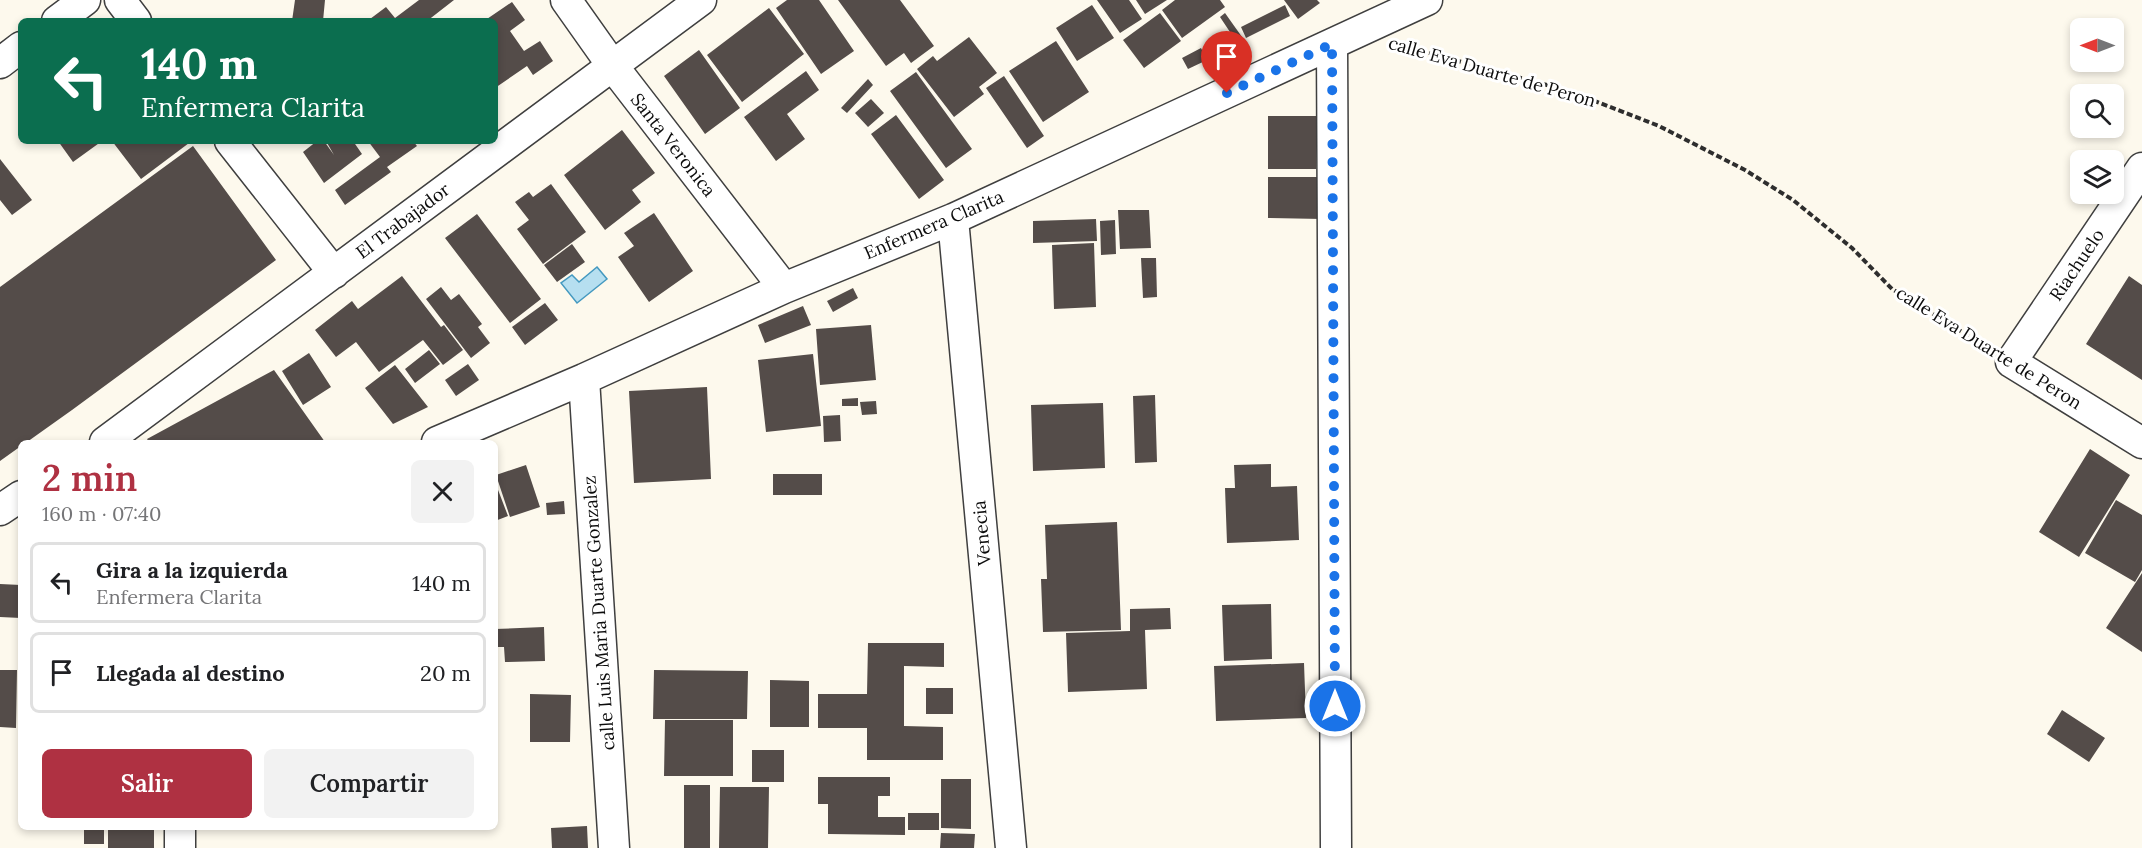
<!DOCTYPE html>
<html lang="es">
<meta charset="utf-8">
<style>
:root{--surface:#fff;--page:#f2f2f2;--text:#202124;--muted:#757577;--line:#e0e0e0;--accent:#af3142}
body{margin:0;font-family:Lora,serif;background:var(--page);color:var(--text);height:100vh;display:flex;flex-direction:column;font-size:22px;white-space:nowrap}
*{box-sizing:border-box;margin:0}
p{font-size:20px;color:var(--muted)}
.icon{flex:none;width:33px;height:33px;fill:none;stroke:currentColor;stroke-width:2;stroke-linecap:round;stroke-linejoin:round}
.map{position:relative;flex:1;overflow:hidden}
.details{position:absolute;left:18px;top:440px;width:480px;height:390px;display:flex;flex-direction:column;background:var(--surface);border-radius:9px;box-shadow:0 3px 9px #0003}
.details>*{flex:none}
.hud{position:absolute;left:18px;top:18px;width:480px;height:126px;border-radius:9px;box-shadow:0 3px 9px #0003;background:#0b6e4f;color:#fff;overflow:hidden}
.needle{width:39px;rotate:270deg}
.fabs{position:absolute;left:2070px;top:18px;display:grid;gap:12px}
.fabs a{display:grid;place-items:center;width:54px;height:54px;border-radius:9px;background:var(--surface);box-shadow:0 3px 9px #0003;font-size:30px}
.pin{position:absolute;display:grid;place-items:center;width:51px;height:51px;color:#fff;margin:-62px -26px;border-radius:50% 50% 50% 0;rotate:-45deg;box-shadow:0 0 6px #0007}
.pin .icon{rotate:45deg}
.me{position:absolute;width:66px;margin:-33px;rotate:0deg;stroke-linejoin:round;filter:drop-shadow(0 0 4px #0008)}
.turn{display:flex;align-items:center;gap:21px;height:126px;padding:0 24px;font-size:27px}
.turn .icon{width:78px;height:78px;stroke-width:2.5}
.turn b{display:block;font-size:42px;line-height:51px}
.round{display:grid;place-items:center;flex:none;width:63px;height:63px;border-radius:9px;background:var(--page)}
.summary{display:flex;align-items:center;justify-content:space-between;height:102px;padding:0 24px}
h1{font-size:36px;font-weight:600;line-height:45px;color:var(--accent)}
.primary-button{display:flex;gap:12px;margin-top:auto;padding:12px 24px}
.primary-button a{flex:1;height:69px;border-radius:9px;background:var(--accent);color:#fff;font-size:24px;font-weight:600;line-height:69px;text-align:center}
.primary-button a+a{background:var(--page);color:var(--text)}
ul{padding:0;list-style:none}
li{display:flex;align-items:center;gap:18px;height:81px;margin:0 12px 9px;padding:0 12px;border:3px solid var(--line);border-radius:9px}
li div{flex:1}
li b{display:block;font-size:22px}
li em{font-style:normal}
.map>svg:first-child{display:block}
</style>
<div class="map">
<svg width="2142" height="848" viewBox="0 0 2142 848">
<rect width="100%" height="100%" fill="#fdf9ed"/>
<path fill="#b6dff0" stroke="#4499c0" stroke-width="1.5" d="M597,267L607,279L577,303L561,283L572,275L579,282Z"/>
<path fill="#544c49" d="M295,0H325L323,21H292Z
M419,0H454L427,21H372L370,19L386,7L395,18Z
M787,0H819L854,51L821,74L776,8Z
M838,0H900L934,46L911,63L904,53L886,66Z
M1097,0H1129L1142,19L1120,33Z
M1136,0H1167L1145,14Z
M1175,0H1220L1225,7L1182,38L1162,10Z
M1284,0H1317L1320,3L1298,19Z
M512,2L525,20L510,31L524,51L540,41L553,61L533,75L527,66L495,88V21H484Z
M1092,5L1114,38L1077,61L1056,28Z
M1285,5L1290,16L1246,38L1241,27Z
M769,8L804,54L742,102L707,55Z
M1160,13L1181,41L1144,68L1123,40Z
M1225,13L1242,37L1236,41L1220,17Z
M969,37L997,73L979,87L984,94L954,117L917,69L933,56L937,61Z
M1056,41L1089,92L1043,122L1009,71Z
M1201,48L1207,60L1188,69L1182,58Z
M699,50L740,108L705,134L664,76Z
M806,71L819,90L787,114L805,139L776,161L744,117Z
M916,72L972,149L946,168L890,91Z
M1004,76L1044,136L1027,148L986,88Z
M868,79L873,85L847,113L841,108Z
M871,99L884,113L868,127L855,113Z
M896,115L944,180L919,199L871,134Z
M1268,116H1316V169H1268Z
M622,130L655,173L632,190L641,202L605,230L564,175Z
M58,141H102L73,162Z
M112,141H187L189,143L141,179Z
M317,141H324L334,155L326,141H353L362,154L324,183L303,152Z
M368,141H413L417,146L387,167L391,172L345,205L335,190L380,157Z
M193,146L276,260L72,410L27,442H21V446L0,461V287Z
M0,159L32,200L12,215L0,200Z
M1268,177H1322V219L1268,218Z
M551,184L586,232L543,264L517,229L529,220L515,202L529,192L533,197Z
M1118,210H1149L1151,248L1120,249Z
M654,213L693,271L649,302L618,257L634,246L624,233Z
M477,214L541,299L510,323L445,238Z
M1096,219L1097,241L1033,243V221Z
M1115,220L1116,254L1101,255L1100,221Z
M1094,243L1096,307L1054,309L1052,245Z
M572,244L585,262L557,282L544,265Z
M1141,258H1156L1157,297L1143,298Z
M402,276L441,327L444,325L463,350L443,365L423,340L379,372L356,342L336,357L315,330L352,301L358,309Z
M2129,276L2142,285V380L2086,344Z
M441,287L451,300L459,294L482,324L478,327L490,343L471,358L426,299Z
M853,288L858,298L833,312L827,301Z
M545,303L558,320L525,345L512,327Z
M803,306L811,325L765,343L758,325Z
M871,325L876,380L820,385L816,329Z
M429,350L440,364L415,383L405,369Z
M309,353L331,387L303,405L282,371Z
M813,354L821,426L766,432L758,360Z
M468,364L479,380L456,396L445,380Z
M395,365L428,407L393,424L365,388Z
M274,370L325,442H149L147,439Z
M707,387L711,479L634,483L629,391Z
M1155,395L1157,462L1135,463L1133,396Z
M858,398V406H842V399Z
M876,401L877,414L862,415L860,402Z
M1103,403L1105,468L1033,471L1031,405Z
M840,415L841,441L824,442L823,416Z
M2090,449L2130,475L2079,557L2039,532Z
M1271,464V487L1297,486L1299,540L1227,543L1225,488H1235L1234,465Z
M526,465L540,507L510,517L496,475Z
M773,474H822V495H773Z
M495,482L508,516L495,521Z
M2116,500L2142,515V570L2135,582L2085,553Z
M564,501L565,514L547,515L546,503Z
M1117,522L1121,630L1043,632L1041,579H1047L1045,525Z
M2142,573V652L2106,628Z
M0,584L21,585V618L0,617Z
M1271,604L1272,659L1224,661L1222,605Z
M1170,608L1171,629L1145,630L1147,689L1068,692L1066,633L1130,631V609Z
M544,627L545,661L505,662L504,647H495V629Z
M868,643H944V667L904,666V726L943,727V760H867V728H818V694H867Z
M1304,663L1306,718L1216,721L1214,666Z
M0,670H17L16,728L0,727Z
M654,670L748,671L747,719H653Z
M770,680L809,681V727H770Z
M926,688H953V714H926Z
M530,694L571,695L570,742H530Z
M2062,710L2105,738L2089,762L2047,734Z
M665,720H733V776H664Z
M752,750H784V782H752Z
M818,777H890V796H878V817H905V835L828,834V804H818Z
M941,779H971V829L941,828Z
M684,785H710V848H684Z
M720,787H769L768,848H719Z
M908,813H939V830H908Z
M84,826H104V844H84Z
M108,826H154V848H108Z
M587,826L588,848H552L551,828Z
M941,833L975,834L974,848H940Z"/>
<g fill="none" stroke-linecap="round" stroke-linejoin="round">
<defs>
<path id="street" d="M120,0L136,21
M566,0L612,65L784,288
M57,21L85,0
M1332,44L1336,848
M0,63L21,47
M230,141L334,273
M2142,168L2011,362L2142,443
M953,219L1011,848
M584,379L614,848
M105,442L701,0
M437,442L584,379L784,288L953,219L1427,0
M0,510L21,496
M180,826V848"/>
</defs>
<use href="#street" stroke="#3f3f3f" stroke-width="33"/>
<path stroke="#2e2e2e" stroke-width="4" stroke-dasharray="6 3" stroke-linecap="butt" d="M1403,46L1569,91L1659,126L1745,170L1793,200L1852,248L1892,289L1985,346"/>
<use href="#street" stroke="#fff" stroke-width="30"/>
</g>
<g fill="none" stroke-linecap="round" stroke-linejoin="round">
<path stroke="#1a73e8" stroke-width="10" stroke-dasharray="0 18" d="M1227,93L1332,44L1335,706"/>
</g>
<g text-anchor="middle" stroke-width="6" stroke-linejoin="round" paint-order="stroke">
<g font-size="18" fill="#0c0c0c" stroke="#fff">
<text transform="translate(1492 72) rotate(16)" y="6">calle Eva Duarte de Peron</text>
<text transform="translate(673 145) rotate(52)" y="6">Santa Veronica</text>
<text transform="translate(403 221) rotate(-37)" y="6">El Trabajador</text>
<text transform="translate(934 225) rotate(-23)" y="6">Enfermera Clarita</text>
<text transform="translate(2077 265) rotate(-56)" y="6">Riachuelo</text>
<text transform="translate(1989 348) rotate(32)" y="6">calle Eva Duarte de Peron</text>
<text transform="translate(982 533) rotate(-95)" y="6">Venecia</text>
<text transform="translate(599 613) rotate(-94)" y="6">calle Luis Maria Duarte Gonzalez</text>
</g>
</g>
</svg>
<div class="fabs">
<a><svg class="needle" viewBox="-14 -14 28 28"><path d="M0-13l5 13h-10z" fill="#e53935"/><path d="M0 13l5-13h-10z" fill="#757577"/></svg></a>
<a><svg class="icon" aria-label="search" viewBox="0 0 24 24"><circle cx="10" cy="10" r="6"/><path d="M15 15l6 6"/></svg></a>
<a><svg class="icon" aria-label="layers" viewBox="0 0 24 24"><path d="M12 4l9 5-9 5-9-5zM3 14l9 5 9-5"/></svg></a>
</div>
<div class="pin" style="left:1227px;top:93px;background:#d93025"><svg class="icon" aria-label="arrive" viewBox="0 0 24 24"><path d="M6 21V4h12l-3 4 3 4H6"/></svg></div>
<svg class="me" style="left:1335px;top:706px" viewBox="-20 -20 40 40"><circle r="17" fill="#1a73e8" stroke="#fff" stroke-width="3"/><path d="M0-11L8 9 0 5-8 9z" fill="#fff"/></svg>
<div class="hud">
<div class="turn"><svg class="icon" aria-label="left" viewBox="0 0 24 24"><path d="M17 20v-9H6M10 6l-5 5 5 5"/></svg><div><b>140 m</b>Enfermera Clarita</div></div>
</div>
<section class="details">
<div class="summary"><div><h1>2 min</h1><p>160 m · 07:40</p></div><a class="round"><svg class="icon" aria-label="close" viewBox="0 0 24 24"><path d="M6 6l12 12M18 6L6 18"/></svg></a></div>
<ul>
<li><svg class="icon" aria-label="left" viewBox="0 0 24 24"><path d="M17 20v-9H6M10 6l-5 5 5 5"/></svg><div><b>Gira a la izquierda</b><p>Enfermera Clarita</p></div><em>140 m</em></li>
<li><svg class="icon" aria-label="arrive" viewBox="0 0 24 24"><path d="M6 21V4h12l-3 4 3 4H6"/></svg><div><b>Llegada al destino</b></div><em>20 m</em></li>
</ul>
<div class="primary-button"><a>Salir</a><a>Compartir</a></div>
</section>
</div>
